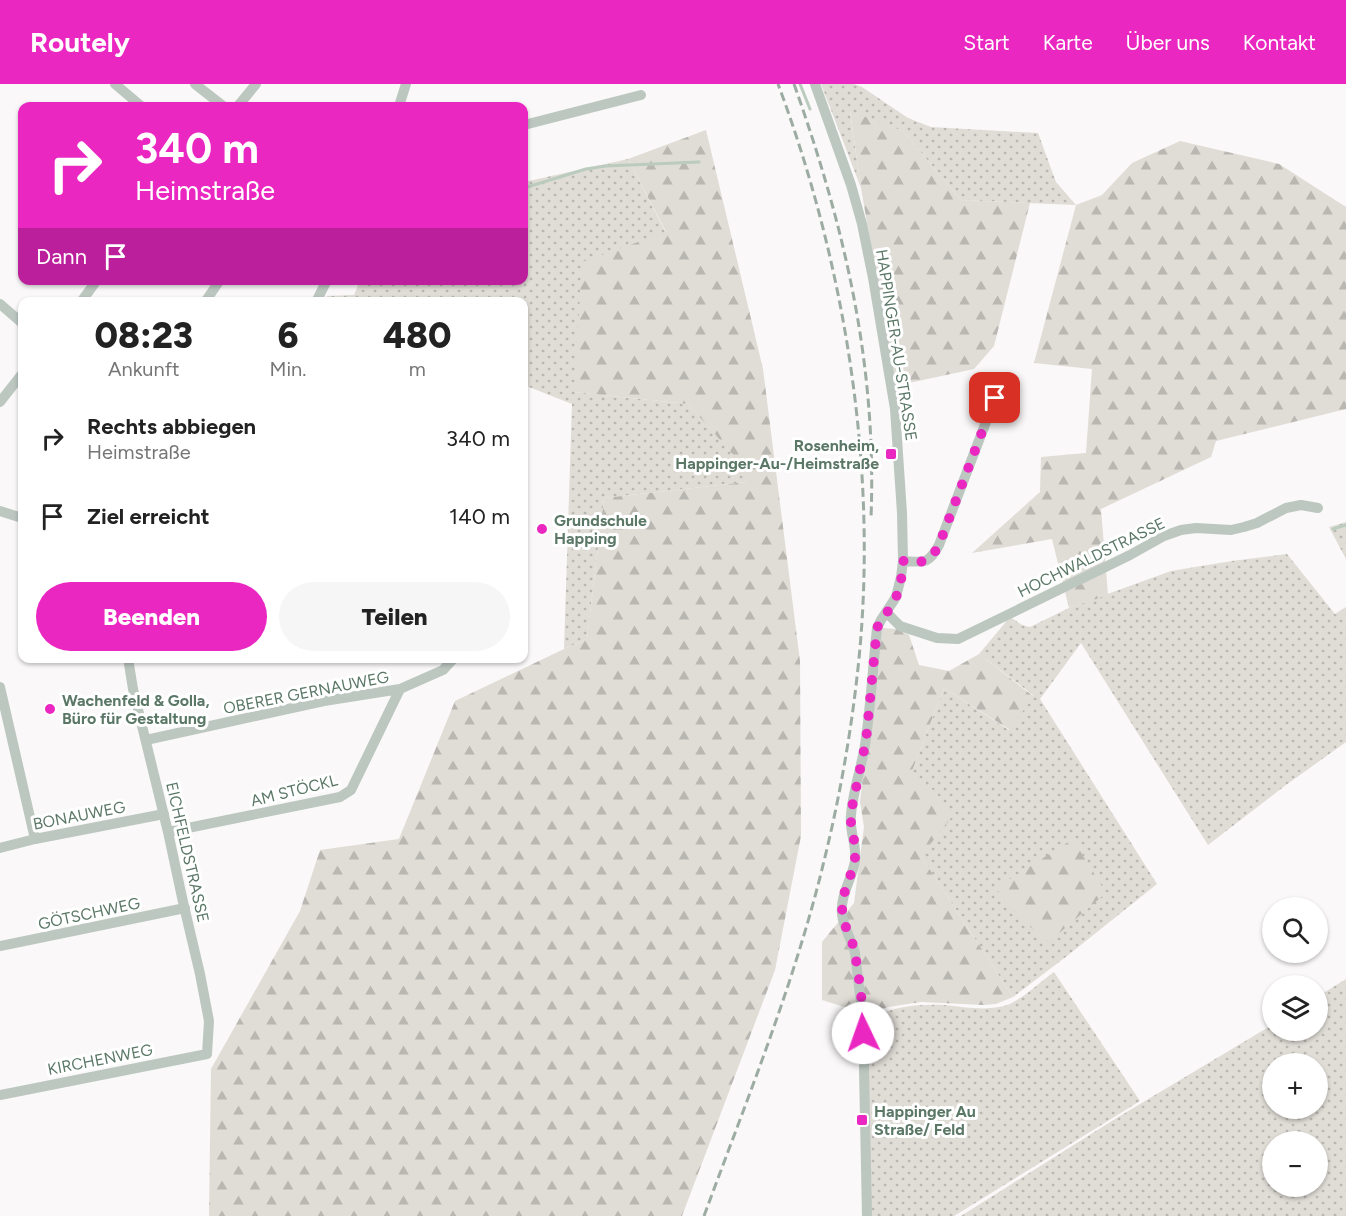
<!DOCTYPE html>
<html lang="de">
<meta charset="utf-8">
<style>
:root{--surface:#fff;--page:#f6f6f6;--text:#222;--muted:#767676;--accent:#eb27c2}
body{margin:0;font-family:Figtree,sans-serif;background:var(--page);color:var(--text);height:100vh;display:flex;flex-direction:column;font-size:22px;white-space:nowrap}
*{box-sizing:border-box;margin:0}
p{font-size:20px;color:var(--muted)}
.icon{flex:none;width:33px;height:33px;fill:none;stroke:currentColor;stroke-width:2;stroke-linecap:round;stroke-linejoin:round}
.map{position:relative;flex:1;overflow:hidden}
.details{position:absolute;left:18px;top:213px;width:510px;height:366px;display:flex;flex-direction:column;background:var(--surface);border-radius:12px;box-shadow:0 2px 4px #0004}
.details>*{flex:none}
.hud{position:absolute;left:18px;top:18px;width:510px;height:183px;border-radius:12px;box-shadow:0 2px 4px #0004;background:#eb27c2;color:#fff;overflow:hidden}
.controls{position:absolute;left:1262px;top:813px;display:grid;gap:12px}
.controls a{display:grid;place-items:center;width:66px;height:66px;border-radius:50%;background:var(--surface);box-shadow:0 2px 4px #0004;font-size:30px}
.pin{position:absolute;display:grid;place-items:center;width:51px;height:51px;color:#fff;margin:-26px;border-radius:12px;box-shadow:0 3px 9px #0006}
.me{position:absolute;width:66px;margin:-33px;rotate:357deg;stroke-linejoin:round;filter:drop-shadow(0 0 4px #0008)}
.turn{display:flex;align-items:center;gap:21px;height:126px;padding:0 18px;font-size:27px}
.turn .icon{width:78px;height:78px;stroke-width:2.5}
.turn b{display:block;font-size:42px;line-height:51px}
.then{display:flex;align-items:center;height:57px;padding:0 18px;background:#0003;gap:12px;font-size:22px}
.eta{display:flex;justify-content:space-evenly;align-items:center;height:102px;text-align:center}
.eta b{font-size:36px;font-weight:800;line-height:42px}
.button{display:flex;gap:12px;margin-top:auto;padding:12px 18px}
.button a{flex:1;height:69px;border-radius:36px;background:var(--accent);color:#fff;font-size:24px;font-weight:800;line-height:69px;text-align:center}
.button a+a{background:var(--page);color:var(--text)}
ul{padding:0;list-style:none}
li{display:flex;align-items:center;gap:18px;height:78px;padding:0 18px}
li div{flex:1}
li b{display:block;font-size:22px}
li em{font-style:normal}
header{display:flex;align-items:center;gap:36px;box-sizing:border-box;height:84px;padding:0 30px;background:var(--accent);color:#fff}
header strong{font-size:28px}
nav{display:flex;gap:33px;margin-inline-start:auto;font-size:21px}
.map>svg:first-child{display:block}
</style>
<header>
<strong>Routely</strong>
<nav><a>Start</a><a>Karte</a><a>Über uns</a><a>Kontakt</a></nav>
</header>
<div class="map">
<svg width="1346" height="1132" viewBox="0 0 1346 1132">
<defs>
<pattern id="grass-dots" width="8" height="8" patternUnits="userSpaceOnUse" patternTransform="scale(1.5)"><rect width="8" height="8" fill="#e0dcd6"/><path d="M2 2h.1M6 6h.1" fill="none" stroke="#b9b7b1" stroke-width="1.8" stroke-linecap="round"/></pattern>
<pattern id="forest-firs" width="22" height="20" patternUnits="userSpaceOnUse" patternTransform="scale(1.5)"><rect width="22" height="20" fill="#e0dcd6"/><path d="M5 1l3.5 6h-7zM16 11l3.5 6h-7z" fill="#b9b7b1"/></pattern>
</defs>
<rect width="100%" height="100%" fill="#faf8f8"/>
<path fill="url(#grass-dots)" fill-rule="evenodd" d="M821,0H854L862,3L908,34L931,43L1038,49L1056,98L1076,121L961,116L903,47L850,28L861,104Z
M628,75L666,149L574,308L688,320L740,377L746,398L604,414L587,555L564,565L572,320L524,301V218H325L327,212L354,211L360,197L524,196V98Z
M1346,438V475L1329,443Z
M1287,470L1335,530L1346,523V658L1286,701L1208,761L1081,559L1040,615L1157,800L1067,872L1013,913L921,772L912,687L944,604L1009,646L1033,611L979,570L1010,533L1022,541L1030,543L1069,524L1171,487L1232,477Z
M1054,888L1140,1017L954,1132H869L868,937C888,922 919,920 944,921C963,923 985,927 1004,922C1021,917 1040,898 1054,888Z
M1346,895V1132H961L1115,1035L1272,941V946H1317V913ZM1272,980H1317V1024H1272ZM1272,1058H1317V1102H1272Z"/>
<path fill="url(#forest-firs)" d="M850,27L903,47L961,116L1030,119L994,262L974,285L895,302L861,104Z
M706,46L763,285L800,577L801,752L775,886L682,1132H209L211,985L300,827L320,766L399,755L455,617L564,565L587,555L604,414L746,398L739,377L688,320L574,308L582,178L666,148L628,75Z
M1180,57L1279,80L1346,123V325L1216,357L1211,373L1101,425L1108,511L1069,524L1052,455L972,469L1040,408L1041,373L1086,369L1092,285L1034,279L1076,121L1102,111L1132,79Z
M883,544L896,545L909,551L919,581L949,587L979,570L1033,612L1010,646L944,604L912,687L932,705L954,730L921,772L1013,913L996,920L983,921L921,918L888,923L867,930L822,916V858L854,819L864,743L860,718L880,547Z
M1073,755L1106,809L1051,856H1044L1015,828L996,804Z"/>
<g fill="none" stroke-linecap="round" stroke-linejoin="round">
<path stroke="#bbccbf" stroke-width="3" d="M800,0L810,25
M524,104L586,85L606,82L699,78
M1333,445L1346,441"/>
<path stroke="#bcc7c0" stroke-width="10" d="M115,0L141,22
M195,0L223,22
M815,0L851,101L862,140L873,194L895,325L902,429L903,477L901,493L896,513L881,536L877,544C873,581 871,618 866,654C863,680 853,705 851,731C849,747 857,761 855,777C852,795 840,811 842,830C843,843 852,856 855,869L863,936L867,1132
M238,22L256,0
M399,22L406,0
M524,41L641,11
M81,218L97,196
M205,218L220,196
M316,218L327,196
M0,220L22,239
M0,318L22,290
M0,427L22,434
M903,477C924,478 928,481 939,461L1002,296
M887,529L900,542L937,554L958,555L1130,471L1164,452L1181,446L1196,444L1231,446L1244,443L1257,439L1286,424L1301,421L1318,424
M0,603L35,755
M146,656L324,617L400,605L443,586L454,574
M168,748L340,713L351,706L400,605
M0,764L35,755L164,730
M0,862L185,824
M0,1011L207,970L209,937L200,890L183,818L168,748L133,605L128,574"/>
<path stroke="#9caca3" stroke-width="3" stroke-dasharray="9 4.5" stroke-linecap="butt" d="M794,0C845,144 877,281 871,434
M704,1132C747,1015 795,898 824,777C839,716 850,655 857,593C880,396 847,185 778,0"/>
</g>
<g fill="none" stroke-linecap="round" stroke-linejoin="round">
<path stroke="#eb27c2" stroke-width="10" stroke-dasharray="0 18" d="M863,949L861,908L855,869L852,858L843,836L842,827L844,810L855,778V760L851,744V728L866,657L877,544C882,534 890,526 895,515C901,504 902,490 903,477C925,478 928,481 939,461L995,314"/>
</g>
<g fill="#eb27c2" stroke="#fff" stroke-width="2">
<rect x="885" y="364" width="12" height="12" rx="3"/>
<circle cx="542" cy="445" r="6"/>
<circle cx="50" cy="625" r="6"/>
<rect x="856" y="1030" width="12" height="12" rx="3"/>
</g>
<g text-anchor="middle" stroke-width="6" stroke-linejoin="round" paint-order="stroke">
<g font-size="16" fill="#5b7867" stroke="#fff">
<text transform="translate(897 261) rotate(81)" y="6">HAPPINGER-AU-STRASSE</text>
<text transform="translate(1091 473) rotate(-26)" y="6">HOCHWALDSTRASSE</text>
<text transform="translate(306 608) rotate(-11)" y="6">OBERER GERNAUWEG</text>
<text transform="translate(294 706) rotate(-14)" y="6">AM STÖCKL</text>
<text transform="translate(79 731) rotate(-11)" y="6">BONAUWEG</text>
<text transform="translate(188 768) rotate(77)" y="6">EICHFELDSTRASSE</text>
<text transform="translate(89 829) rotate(-12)" y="6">GÖTSCHWEG</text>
<text transform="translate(100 975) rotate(-11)" y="6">KIRCHENWEG</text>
</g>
<g font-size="16" font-weight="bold" fill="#5b7867" stroke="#fff" text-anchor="start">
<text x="879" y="367" text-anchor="end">Rosenheim,<tspan x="879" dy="18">Happinger-Au-/Heimstraße</tspan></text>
<text x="554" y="442">Grundschule<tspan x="554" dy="18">Happing</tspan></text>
<text x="62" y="622">Wachenfeld &amp; Golla,<tspan x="62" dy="18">Büro für Gestaltung</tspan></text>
<text x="874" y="1033">Happinger Au<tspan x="874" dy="18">Straße/ Feld</tspan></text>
</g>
</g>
</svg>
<div class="controls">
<a><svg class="icon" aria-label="search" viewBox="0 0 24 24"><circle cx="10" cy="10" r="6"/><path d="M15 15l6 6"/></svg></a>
<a><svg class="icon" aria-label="layers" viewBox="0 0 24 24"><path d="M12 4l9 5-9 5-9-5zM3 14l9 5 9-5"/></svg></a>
<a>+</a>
<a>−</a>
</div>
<div class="pin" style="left:995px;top:314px;background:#d93025"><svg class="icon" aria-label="arrive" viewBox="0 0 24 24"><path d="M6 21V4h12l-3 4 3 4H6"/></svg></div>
<svg class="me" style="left:863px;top:949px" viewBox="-20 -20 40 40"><circle r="19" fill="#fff"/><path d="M0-13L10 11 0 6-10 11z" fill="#eb27c2"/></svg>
<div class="hud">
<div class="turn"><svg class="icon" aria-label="right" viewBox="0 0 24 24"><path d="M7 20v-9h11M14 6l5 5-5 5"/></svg><div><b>340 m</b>Heimstraße</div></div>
<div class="then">Dann<svg class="icon" aria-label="arrive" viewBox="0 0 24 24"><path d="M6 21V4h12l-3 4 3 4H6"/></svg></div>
</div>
<section class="details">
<div class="eta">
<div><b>08:23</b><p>Ankunft</p></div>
<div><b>6</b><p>Min.</p></div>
<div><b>480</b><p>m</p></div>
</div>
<ul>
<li><svg class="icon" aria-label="right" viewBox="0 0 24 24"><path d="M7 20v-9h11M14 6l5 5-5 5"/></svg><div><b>Rechts abbiegen</b><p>Heimstraße</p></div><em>340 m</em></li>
<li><svg class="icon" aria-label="arrive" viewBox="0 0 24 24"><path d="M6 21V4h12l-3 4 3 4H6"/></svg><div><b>Ziel erreicht</b></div><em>140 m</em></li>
</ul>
<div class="button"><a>Beenden</a><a>Teilen</a></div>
</section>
</div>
